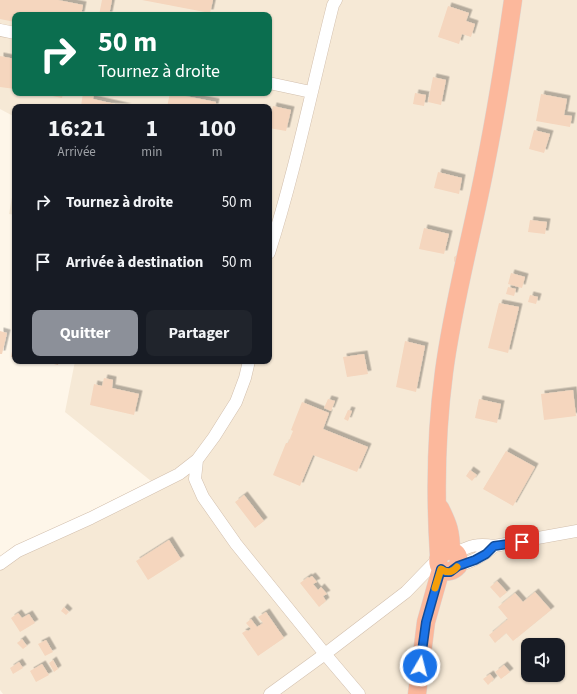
<!DOCTYPE html>
<html lang="fr">
<meta charset="utf-8">
<style>
:root{--surface:#171b24;--page:#20242c;--text:#f1f3f6;--muted:#9ea1a6;--accent:#8c9099}
body{margin:0;font-family:"Source Sans 3",sans-serif;background:var(--page);color:var(--text);height:100vh;display:flex;flex-direction:column;font-size:15px;white-space:nowrap}
*{box-sizing:border-box;margin:0}
p{font-size:13px;color:var(--muted)}
.icon{flex:none;width:22px;height:22px;fill:none;stroke:currentColor;stroke-width:2;stroke-linecap:round;stroke-linejoin:round}
.map{position:relative;flex:1;overflow:hidden}
.panel{position:absolute;left:12px;top:104px;width:260px;height:260px;display:flex;flex-direction:column;background:var(--surface);border-radius:8px;box-shadow:0 1px 3px #0004}
.panel>*{flex:none}
.top-card{position:absolute;left:12px;top:12px;width:260px;height:84px;border-radius:8px;box-shadow:0 1px 3px #0004;background:#0b6e4f;color:#fff;overflow:hidden}
.tools{position:absolute;left:521px;top:638px;display:grid;gap:8px}
.tools a{display:grid;place-items:center;width:44px;height:44px;border-radius:8px;background:var(--surface);box-shadow:0 1px 3px #0004;font-size:20px}
.pin{position:absolute;display:grid;place-items:center;width:34px;height:34px;color:#fff;margin:-17px;border-radius:8px;box-shadow:0 2px 6px #0006}
.me{position:absolute;width:44px;margin:-22px;rotate:8deg;stroke-linejoin:round;filter:drop-shadow(0 0 3px #0008)}
.turn{display:flex;align-items:center;gap:14px;height:84px;padding:0 20px;font-size:18px}
.turn .icon{width:52px;height:52px;stroke-width:2.5}
.turn b{display:block;font-size:28px;line-height:34px}
.eta{display:flex;justify-content:space-evenly;align-items:center;height:68px;text-align:center}
.eta b{font-size:24px;font-weight:700;line-height:28px}
.cta{display:flex;gap:8px;margin-top:auto;padding:8px 20px}
.cta a{flex:1;height:46px;border-radius:8px;background:var(--accent);color:#fff;font-size:16px;font-weight:700;line-height:46px;text-align:center}
.cta a+a{background:var(--page);color:var(--text)}
ul{padding:0;list-style:none}
li{display:flex;align-items:center;gap:12px;height:60px;padding:0 20px}
li div{flex:1}
li b{display:block;font-size:15px}
li em{font-style:normal}
.map>svg:first-child{display:block}
</style>
<div class="map">
<svg width="577" height="694" viewBox="0 0 577 694">
<defs>
<filter id="shadow"><feDropShadow dx="3.5" dy="-3.5" stdDeviation="0" flood-color="#0004"/></filter>
</defs>
<rect width="100%" height="100%" fill="#fef6e9"/>
<path fill="#f6e9d6" fill-rule="evenodd" d="M0,0H577V694H3L0,690V556L151,481L65,412L75,361H269V107H15V117L0,109ZM15,15H269V93H15ZM528,645H558V675H528Z
M15,180V215L9,214Z"/>
<path fill="#f5d6be" filter="url(#shadow)" d="M0,0H58L83,5L81,15H15V22L0,19Z
M102,0H112L109,15H99Z
M142,0H213L210,13Z
M448,6L469,13L466,21L475,24L471,37L462,34L459,44L438,37Z
M0,56L15,59V89L0,87Z
M433,77L446,80L441,105L428,102Z
M38,93H63L62,98Z
M83,93H94L93,99L128,107L81,106Z
M170,93L216,102L215,107H167Z
M415,93L426,95L424,106L413,104Z
M541,94L567,99L564,115L572,116L570,127L536,121Z
M273,106L291,110L286,131L269,128Z
M534,130L550,134L544,153L529,149Z
M438,172L462,178L459,194L434,188Z
M530,220L547,222L545,234L528,232Z
M424,228L449,234L444,254L419,249Z
M459,254L456,264L454,261V257Z
M511,273L525,277L522,288L508,284Z
M508,287L516,289L514,296L506,294Z
M530,295L538,297L536,304L528,302Z
M499,303L519,307L508,353L488,348Z
M0,331L7,333L2,354H0Z
M14,339H15V358L11,357Z
M405,341L425,346L416,392L396,387Z
M364,354L368,374L347,377L343,357Z
M41,361H59L58,365Z
M104,378L113,380L112,388L139,394L134,415L90,405L94,384L102,386Z
M573,390L576,416L544,420L541,394Z
M328,399L335,401L331,411L324,408Z
M479,399L501,404L497,423L475,418Z
M302,402L329,413L323,429L368,447L357,472L313,455L300,486L273,475L286,443H288L293,431L291,430Z
M348,410L352,411L348,421L344,419Z
M506,451L535,467L513,506L483,489Z
M470,470L477,475L472,481L466,476Z
M244,495L264,521L255,528L235,502Z
M169,540L181,559L148,580L136,561Z
M312,576L317,582L313,584L318,590L321,587L327,594L323,596L326,601L319,607L300,583L308,577L309,578Z
M497,581L507,592L500,598L490,587Z
M535,592L551,610L513,641L506,633L495,643L489,635L508,619L498,607L515,593L523,602Z
M64,607L69,612L66,615L61,611Z
M266,612L284,638L258,656L242,633L247,630L248,631L251,629L246,623L251,619L257,627L263,623L258,617Z
M18,613L22,618L29,614L35,623L20,632L11,618Z
M22,639L27,646L23,649L17,643Z
M46,640L53,652L45,656L38,644Z
M53,660L58,669L54,672L49,663Z
M19,662L23,668L13,674L10,668Z
M42,664L49,675L36,682L30,671Z
M504,665L510,672L501,679L495,672Z
M490,674L494,679L488,685L483,679Z"/>
<g fill="none" stroke-linecap="round" stroke-linejoin="round">
<defs>
<path id="minor" d="M0,30L15,33
M269,83L311,92
M269,253C295,172 312,88 333,5L336,0
M197,460L195,479L203,497L236,544L325,654L359,694
M455,553C470,546 477,543 494,546L577,531
M0,564L18,551L91,518L179,474L197,460L214,437L236,402L245,378L249,361
M458,566C472,561 483,557 494,546
M270,694L325,654L406,592L437,560"/>
<path id="highway" d="M440,508C448,524 451,532 451,551
M439,556C449,545 462,552 458,566C448,577 435,570 439,556C435,495 436,433 444,372C453,303 472,235 485,167C496,112 505,56 513,0
M417,694L426,622L441,569"/>
</defs>
<use href="#minor" stroke="#d2bfad" stroke-width="13"/>
<use href="#highway" stroke="#ddd5d0" stroke-width="19"/>
<use href="#minor" stroke="#fff" stroke-width="12"/>
<use href="#highway" stroke="#fcb89c" stroke-width="18"/>
</g>
<g fill="none" stroke-linecap="round" stroke-linejoin="round">
<defs>
<path id="route" d="M420,666L426,622L441,569L445,572H450L458,566L475,560L486,554L494,546L522,542"/>
</defs>
<use href="#route" stroke="#114b97" stroke-width="10"/>
<use href="#route" stroke="#1a73e8" stroke-width="7"/>
<path stroke="#f59e0b" stroke-width="7" d="M435,588L441,569C447,573 452,573 457,567"/>
</g>
</svg>
<div class="tools">
<a><svg class="icon" aria-label="sound" viewBox="0 0 24 24"><path d="M4 9h4l5-4v14l-5-4H4zM17 9q2 3 0 6"/></svg></a>
</div>
<div class="pin" style="left:522px;top:542px;background:#d93025"><svg class="icon" aria-label="arrive" viewBox="0 0 24 24"><path d="M6 21V4h12l-3 4 3 4H6"/></svg></div>
<svg class="me" style="left:420px;top:666px" viewBox="-20 -20 40 40"><circle r="17" fill="#1a73e8" stroke="#fff" stroke-width="3"/><path d="M0-11L8 9 0 5-8 9z" fill="#fff"/></svg>
<div class="top-card">
<div class="turn"><svg class="icon" aria-label="right" viewBox="0 0 24 24"><path d="M7 20v-9h11M14 6l5 5-5 5"/></svg><div><b>50 m</b>Tournez à droite</div></div>
</div>
<section class="panel">
<div class="eta">
<div><b>16:21</b><p>Arrivée</p></div>
<div><b>1</b><p>min</p></div>
<div><b>100</b><p>m</p></div>
</div>
<ul>
<li><svg class="icon" aria-label="right" viewBox="0 0 24 24"><path d="M7 20v-9h11M14 6l5 5-5 5"/></svg><div><b>Tournez à droite</b></div><em>50 m</em></li>
<li><svg class="icon" aria-label="arrive" viewBox="0 0 24 24"><path d="M6 21V4h12l-3 4 3 4H6"/></svg><div><b>Arrivée à destination</b></div><em>50 m</em></li>
</ul>
<div class="cta"><a>Quitter</a><a>Partager</a></div>
</section>
</div>
